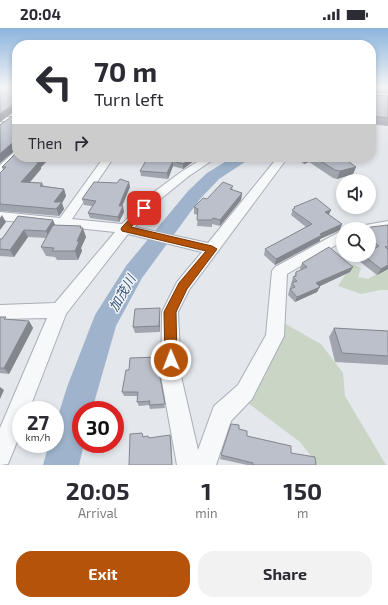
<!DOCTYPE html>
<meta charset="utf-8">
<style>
:root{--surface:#fff;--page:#f2f2f3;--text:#2b2b33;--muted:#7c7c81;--accent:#b45309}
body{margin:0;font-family:"Exo 2","Noto Sans JP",sans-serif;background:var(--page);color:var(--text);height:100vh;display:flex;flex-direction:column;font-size:15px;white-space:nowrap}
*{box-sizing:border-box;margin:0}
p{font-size:13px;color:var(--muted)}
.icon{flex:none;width:22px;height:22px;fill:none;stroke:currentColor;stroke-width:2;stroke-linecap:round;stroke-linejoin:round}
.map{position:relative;height:437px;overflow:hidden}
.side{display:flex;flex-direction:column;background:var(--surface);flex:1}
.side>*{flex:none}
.guide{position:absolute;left:12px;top:12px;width:364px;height:122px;border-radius:16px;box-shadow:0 2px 6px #0003;background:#fff;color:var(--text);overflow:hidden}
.tools{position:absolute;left:336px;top:146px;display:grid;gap:8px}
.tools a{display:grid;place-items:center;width:40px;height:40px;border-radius:50%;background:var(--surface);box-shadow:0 2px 6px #0003;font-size:20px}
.speed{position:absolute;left:12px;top:373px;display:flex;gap:8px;font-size:20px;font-weight:700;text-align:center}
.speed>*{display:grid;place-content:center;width:52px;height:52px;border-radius:50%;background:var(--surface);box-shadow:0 2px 6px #0003;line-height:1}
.speed small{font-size:10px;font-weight:400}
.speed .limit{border:6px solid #d22;background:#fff;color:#111}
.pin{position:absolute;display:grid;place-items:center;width:34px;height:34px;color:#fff;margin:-17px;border-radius:8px;box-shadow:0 2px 6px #0006}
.me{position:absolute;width:44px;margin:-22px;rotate:359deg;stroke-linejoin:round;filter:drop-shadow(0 0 3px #0008)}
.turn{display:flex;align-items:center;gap:14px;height:84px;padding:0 16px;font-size:18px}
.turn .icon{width:52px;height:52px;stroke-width:2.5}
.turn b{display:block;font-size:28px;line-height:34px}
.then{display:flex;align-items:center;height:38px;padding:0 16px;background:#0003;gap:8px;font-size:15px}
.eta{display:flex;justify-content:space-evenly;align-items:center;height:68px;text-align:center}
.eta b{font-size:24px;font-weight:700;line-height:28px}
.primary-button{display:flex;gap:8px;margin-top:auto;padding:8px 16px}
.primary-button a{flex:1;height:46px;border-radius:16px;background:var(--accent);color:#fff;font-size:16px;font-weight:700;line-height:46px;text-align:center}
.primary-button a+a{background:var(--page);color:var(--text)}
.status{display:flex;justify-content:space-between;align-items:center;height:28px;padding:0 20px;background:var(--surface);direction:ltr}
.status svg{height:11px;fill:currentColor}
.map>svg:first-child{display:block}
</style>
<div class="status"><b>20:04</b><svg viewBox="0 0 49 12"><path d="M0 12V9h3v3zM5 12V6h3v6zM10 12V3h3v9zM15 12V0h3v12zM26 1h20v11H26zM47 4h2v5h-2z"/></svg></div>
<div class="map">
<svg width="388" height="437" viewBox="0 0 388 437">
<rect width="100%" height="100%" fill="#e4e7ec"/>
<path fill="#c9d6c5" d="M352,236L361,240L358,249L368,251L388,239V262H380L361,266L338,258Z
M282,294L321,316L343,345L345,368L386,437H314L315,433L300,414L248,375L265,348L276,321Z"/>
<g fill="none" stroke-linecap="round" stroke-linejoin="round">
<path fill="#9fb4cc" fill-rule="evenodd" d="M233,129H250L248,132L219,151L200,171L142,250L116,298L92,382H81V416H84L79,437H43L49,416H55V398L67,359L95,287L126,238L188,163L207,145Z"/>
<defs>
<path id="street" d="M0,89H17V93H0Z
M17,123V129H20L4,145L0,146V137L14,124Z
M104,129H114L72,191L122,196L150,167L181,144L205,129H217L189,148L158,173L135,199L208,215L278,129H288L189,262L178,284L181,348L198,422L214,378L238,357L266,307L272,243L275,239L343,202V213L287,246L284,308L252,371L231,393L216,437H177L161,348L162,284L177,254L202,224L128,206L66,286L29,382H21V404L8,436L0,437V400L47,290L0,291V277L55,275L115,204L0,192V184L60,190Z
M388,193V201L369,205V201H358L360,198Z"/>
</defs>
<use href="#street" stroke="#a9aeb7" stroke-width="2"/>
<use href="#street" fill="#f7f8fa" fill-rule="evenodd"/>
</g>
<path fill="#a1a5ae" d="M0,59H17V124L16,122L14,123L0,135V97L15,86L16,84H13L0,94Z
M371,59H388V66L372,65V66L373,67L388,68V98L371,96Z
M17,129H51L41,139V141L30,154L42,155L44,158L64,161L66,168L62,175L64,181L59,188L0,183V145L3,142L2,139Z
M166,129H195V132L183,141L173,138L168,151L141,148L140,143L164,131Z
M296,129H342L356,139L353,146L337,151L333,150L309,134L304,136L296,130Z
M233,158L232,162L242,165L241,172L220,198L212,196V199L197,198L198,187L194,186V179L207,171Z
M130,159L122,178L124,184L119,194L90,190L88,185L92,178L84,177L82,171Z
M294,179L329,186L340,202L320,211V213L275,237L264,227L265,221L306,199L291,187Z
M18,188L55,197L81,200L86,209L81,220L82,223L78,232H57L55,229L46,228L41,219L46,210L28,209L14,229L0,228V211H2Z
M388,197V241L377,247L359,233L363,227L372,222L369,219V201Z
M302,235L353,239L350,244L319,258L317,264L295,274L288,267L293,249H294L296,244L301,242L300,240Z
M160,280V304L135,305L133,299Z
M0,289L8,292L29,293L33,300L9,346L0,345Z
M334,300L388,303V337L335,334L329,309Z
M160,333V348L165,380L150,381L149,377L139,378L137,374V368H124L122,364L129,342Z
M239,401L247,408L291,425L316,437H247L220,431L221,427Z"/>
<path fill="#83868d" d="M11,78L13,84L0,94V86Z
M15,115L16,122L14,123L0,135V126L11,116Z
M42,129H51L41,139V141L25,160L21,154L36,134Z
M192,129H195V132L183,141V136Z
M306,129H311L309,134L304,136Z
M173,133V138L168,151L167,145Z
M356,139L353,146L337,151L340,143Z
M129,154L130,159L120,183L119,178Z
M64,161L66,168L62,175L64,181L59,188L54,174Z
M242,165L241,172L220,198V192Z
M123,178L124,184L119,194L118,189Z
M331,182L328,188L325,184Z
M2,187L6,194L0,202V190Z
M53,192L56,199L49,210L46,203Z
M342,196L340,202L320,211V213L275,237L276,231L320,206Z
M81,198L82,202L83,200L86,209L81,220L82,223L78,232L75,223Z
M24,202L28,209L14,229L10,222Z
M388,237V241L377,247L381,241Z
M353,239L350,244L314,261L316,255Z
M320,259L317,264L295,274L297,269Z
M160,280V304L159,298Z
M29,293L33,300L9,346L4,340Z
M159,329L160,333V348L165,380L159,344Z
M0,359L4,362L0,371Z
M170,407L171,411L172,437Z"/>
<path fill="#bbc0ca" stroke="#83868d" d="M0,59H17V122L16,121L15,115L11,116L0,126V97L15,86L16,78H11L0,86Z
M371,59H373L372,60V66L373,67L388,68V90L371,88Z
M17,124V129H42L36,134H39L21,154L42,155L40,158L64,161L54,174H62L56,181L0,176V145L6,139H2Z
M148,129L164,131L166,129H192L183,136L173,133L167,145L140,143Z
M314,129H342L356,139L340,143L335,142Z
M120,151L129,154L119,178H123L118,189L88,185L96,173L82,171L94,154L117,155Z
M223,154L233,158L230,161L242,165L220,192L213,190L212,192H197L198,181L194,179L203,170L207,171Z
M316,170L331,182L325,184L342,196L320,206L322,207L276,231L265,221L312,196L292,182L295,180L294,179Z
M18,188L53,192L46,203L24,202L10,222L0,221V211H2Z
M53,197L81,198L80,200H83L77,213L79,214L75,223H52L54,220L41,219Z
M388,197V218L385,219L388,221V237L381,241L363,227H369V224L379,218L369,210V201H367L371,199Z
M329,219L353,239L316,255L320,259L297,269L290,261L295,259L292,255L297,253L293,249L296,248V244L307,239L302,235Z
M160,280L159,298L133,299L135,281Z
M0,289H6L4,291L29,293L4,340H0Z
M334,300L388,303V328L342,325Z
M159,329V344L165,376L149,377L150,373L137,374L138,364H122L126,342H129L130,330Z
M231,396L239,397V401L247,403V408L291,418V425L315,429L316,437H253V435L221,427Z
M142,405L143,409L148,408L149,410L170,407L172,437H129L130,406Z"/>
<linearGradient id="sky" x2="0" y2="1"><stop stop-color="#8bb4dd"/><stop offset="0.49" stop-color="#f3f4f6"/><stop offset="1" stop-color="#f3f4f6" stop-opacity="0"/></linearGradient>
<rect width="388" height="120" fill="url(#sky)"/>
<path fill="#b45309" stroke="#753606" d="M142,178H144L148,180L131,199L212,218L217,221L187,261L176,284L177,332L175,336L171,338L166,336L165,332L164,284L179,255L206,223L122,203L121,201L122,199Z"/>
<g text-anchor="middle" stroke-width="3" stroke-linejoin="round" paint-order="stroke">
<g font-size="13" font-style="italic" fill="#34527a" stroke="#f4f6f9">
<text transform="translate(122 265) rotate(-60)" y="5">加茂川</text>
</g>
</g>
</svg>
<div class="tools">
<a><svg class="icon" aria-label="sound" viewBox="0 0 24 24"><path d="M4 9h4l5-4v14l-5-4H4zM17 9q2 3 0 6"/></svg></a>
<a><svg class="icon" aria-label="search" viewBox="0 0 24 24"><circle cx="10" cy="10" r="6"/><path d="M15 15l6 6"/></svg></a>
</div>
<div class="speed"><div>27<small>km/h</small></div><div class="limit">30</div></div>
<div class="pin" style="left:144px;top:180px;background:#d93025"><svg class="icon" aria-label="arrive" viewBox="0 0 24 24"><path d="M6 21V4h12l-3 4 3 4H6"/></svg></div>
<svg class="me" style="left:171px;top:332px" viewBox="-20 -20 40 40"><circle r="17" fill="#b45309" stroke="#fff" stroke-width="3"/><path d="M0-11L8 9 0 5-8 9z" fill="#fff"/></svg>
<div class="guide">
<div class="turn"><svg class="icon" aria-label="left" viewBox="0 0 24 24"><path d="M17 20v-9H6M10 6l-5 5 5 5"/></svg><div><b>70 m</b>Turn left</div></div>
<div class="then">Then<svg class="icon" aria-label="right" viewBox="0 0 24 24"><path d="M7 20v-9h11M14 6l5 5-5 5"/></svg></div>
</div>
</div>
<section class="side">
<div class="eta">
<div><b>20:05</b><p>Arrival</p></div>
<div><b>1</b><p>min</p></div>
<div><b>150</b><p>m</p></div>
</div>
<div class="primary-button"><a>Exit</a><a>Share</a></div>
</section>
